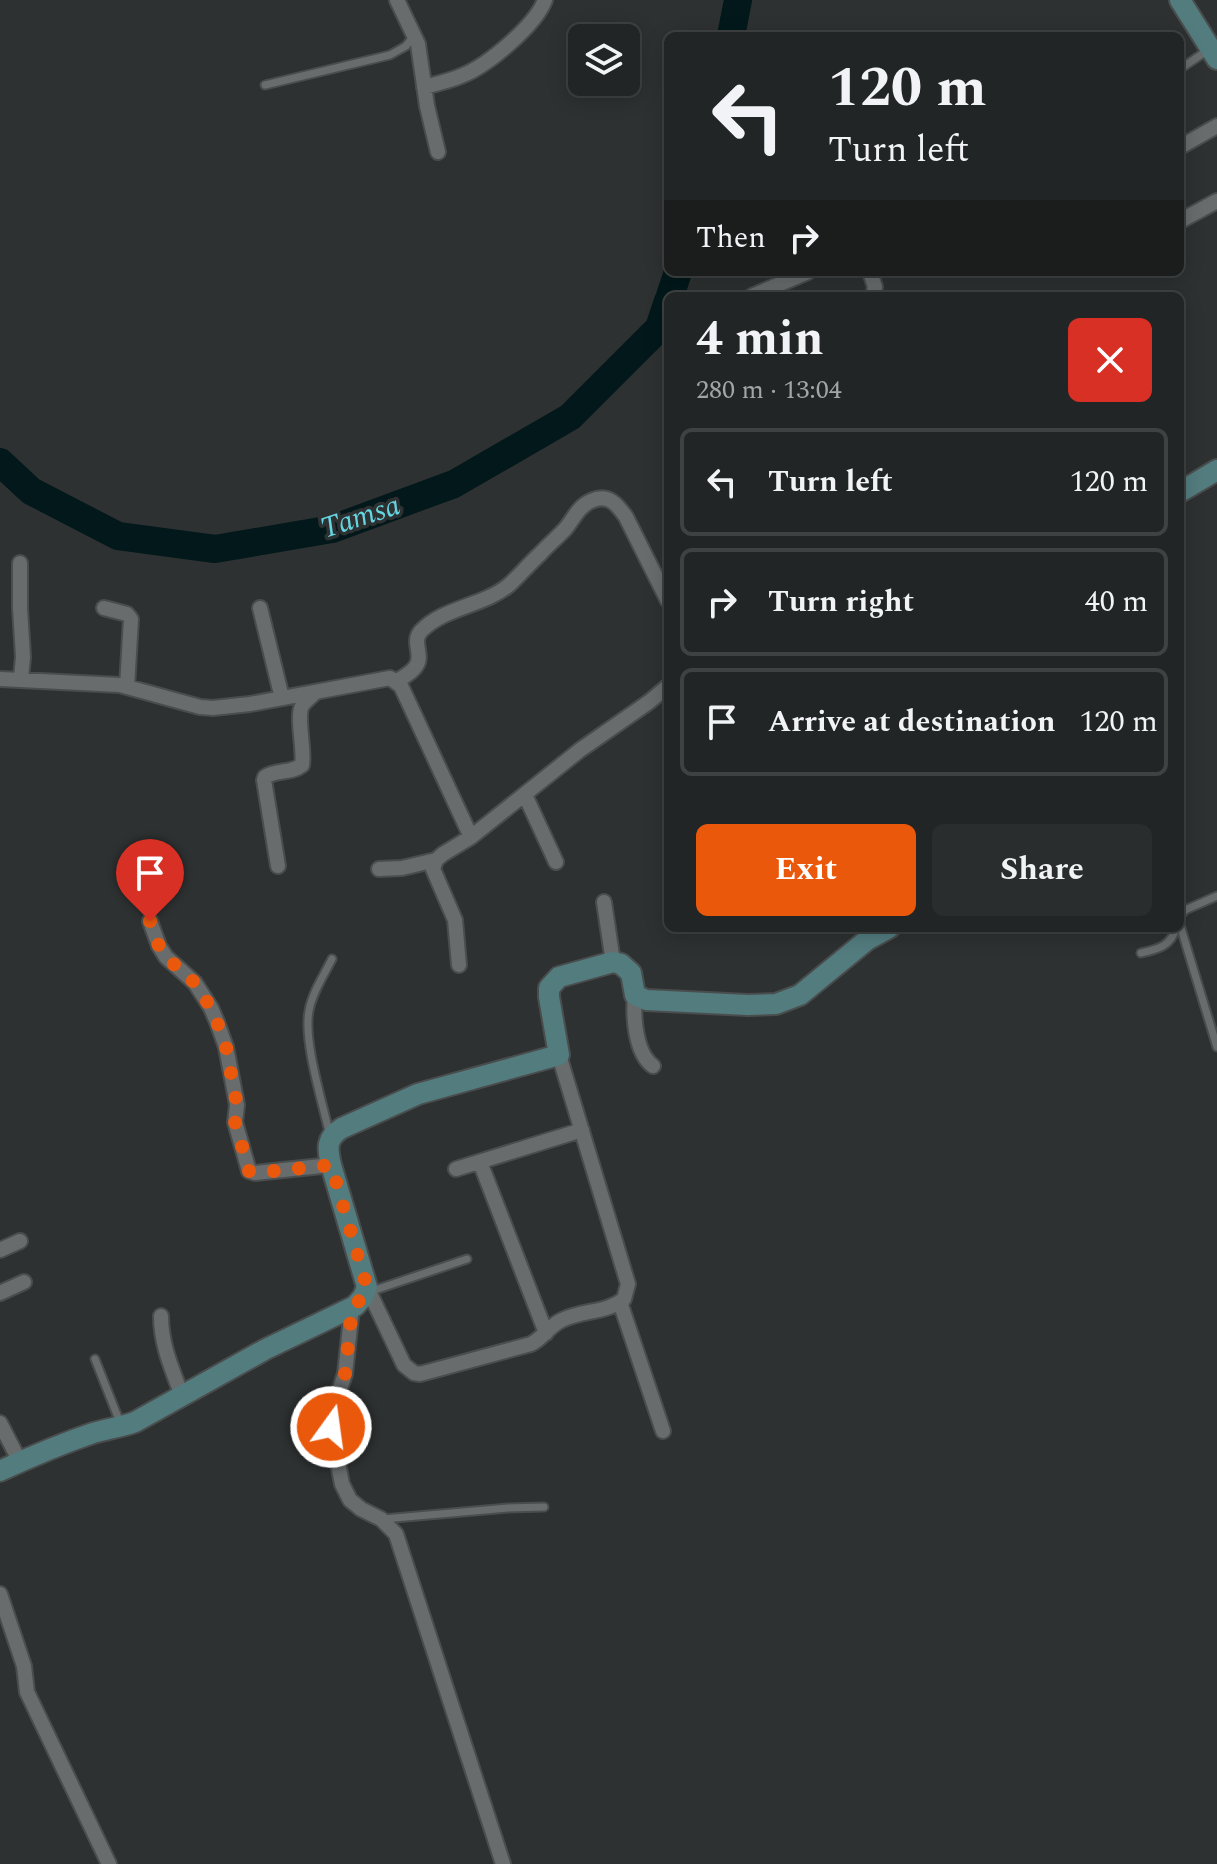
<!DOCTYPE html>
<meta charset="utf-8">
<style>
:root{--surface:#222525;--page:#2a2d2d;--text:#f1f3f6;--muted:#a2a5a7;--line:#3f4242;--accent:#ea580c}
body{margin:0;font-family:Spectral,serif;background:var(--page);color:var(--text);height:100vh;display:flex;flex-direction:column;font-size:30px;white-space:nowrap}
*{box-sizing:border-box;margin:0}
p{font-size:26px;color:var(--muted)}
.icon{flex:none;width:44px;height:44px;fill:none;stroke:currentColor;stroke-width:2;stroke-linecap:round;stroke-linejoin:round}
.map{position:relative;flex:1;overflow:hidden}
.side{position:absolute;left:664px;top:292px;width:520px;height:640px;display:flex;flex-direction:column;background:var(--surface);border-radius:12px;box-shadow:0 4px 20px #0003,0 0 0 2px var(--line)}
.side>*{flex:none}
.top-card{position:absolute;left:664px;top:32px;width:520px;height:244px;border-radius:12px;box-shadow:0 4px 20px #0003,0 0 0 2px var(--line);background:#222525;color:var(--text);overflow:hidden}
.fabs{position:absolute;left:568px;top:24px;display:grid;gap:16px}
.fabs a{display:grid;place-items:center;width:72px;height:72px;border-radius:12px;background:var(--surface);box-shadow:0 4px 20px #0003,0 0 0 2px var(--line);font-size:40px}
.pin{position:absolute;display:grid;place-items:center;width:68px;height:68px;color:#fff;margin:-82px -34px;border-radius:50% 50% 50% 0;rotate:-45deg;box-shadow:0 0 8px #0007}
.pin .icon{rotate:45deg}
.me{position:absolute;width:88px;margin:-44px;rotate:14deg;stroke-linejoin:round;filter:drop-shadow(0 0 6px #0008)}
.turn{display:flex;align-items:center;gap:28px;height:168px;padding:0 32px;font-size:36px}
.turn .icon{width:104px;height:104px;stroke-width:2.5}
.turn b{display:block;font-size:56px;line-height:68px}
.then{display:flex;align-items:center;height:76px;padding:0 32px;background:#0003;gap:16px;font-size:30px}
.round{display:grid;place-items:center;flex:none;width:84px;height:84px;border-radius:12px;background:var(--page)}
.headline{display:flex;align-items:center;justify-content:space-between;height:136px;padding:0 32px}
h1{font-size:48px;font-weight:700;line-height:60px}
.action{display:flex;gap:16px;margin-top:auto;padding:16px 32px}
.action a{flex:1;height:92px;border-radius:12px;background:var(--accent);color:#fff;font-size:32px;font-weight:700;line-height:92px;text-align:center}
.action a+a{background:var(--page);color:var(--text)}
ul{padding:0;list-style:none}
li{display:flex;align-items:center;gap:24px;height:108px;margin:0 16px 12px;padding:0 16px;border:4px solid var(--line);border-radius:12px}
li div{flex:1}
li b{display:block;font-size:30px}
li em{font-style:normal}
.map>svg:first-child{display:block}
</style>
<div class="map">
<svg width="1217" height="1864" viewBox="0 0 1217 1864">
<rect width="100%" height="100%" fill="#2e3131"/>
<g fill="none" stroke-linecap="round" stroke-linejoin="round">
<path stroke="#02181a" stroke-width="28" d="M731,36L738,0
M670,296L678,272
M0,462L31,491L118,536L215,549L332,529L454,484L570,417L659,328L668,301"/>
<defs>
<path id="lane" d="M1180,69L1208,50
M265,85L390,55L406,46L413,37
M1180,916L1185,910L1217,896
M1180,925L1217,1047
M1141,953C1158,949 1171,946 1176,928
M330,1136C323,1104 303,1041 309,1011C312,993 324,975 332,959
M369,1292L467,1259
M95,1359L121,1425
M383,1519L508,1508L544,1507"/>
<path id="street" d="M397,0L418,44L427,106L438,152
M424,87C436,84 449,81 461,76C487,66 535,26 545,0
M1180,147L1217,126
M1180,221L1217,201
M870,272L875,287L873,296
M752,296L808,272
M20,563V608L23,657L21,678
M104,608L127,614L131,619L127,687
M260,608L282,698
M0,679L120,685L200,707L213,708L250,704L390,678L401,686L471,837
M397,681C403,677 412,673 416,666C424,655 411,642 421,631C444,607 484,606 509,585C520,575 529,564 540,554C548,545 558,537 566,528C574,518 579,506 591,501C608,493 617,504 626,517L668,601
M525,795L556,862
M278,866L264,780L265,777C276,769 291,774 302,765C305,751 296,717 302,706C305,701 312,696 316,692
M379,869L402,868L436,860
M604,902L613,962
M150,921L159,946L166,957L195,983L211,1008L217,1022L226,1047L237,1105L235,1122L249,1171L255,1173L331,1165
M459,965L455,920L433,869L436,860L443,854L471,837L580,750L649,702L668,686
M635,995C633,1016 635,1053 653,1066
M480,1162L546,1333
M456,1169L582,1130
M0,1250L20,1241
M367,1287L404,1365L414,1373L420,1374L531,1344C543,1338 550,1325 562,1320C582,1310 607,1313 624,1299L628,1284L559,1055
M0,1293L24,1282
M620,1302L663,1431
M352,1308L345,1374L331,1415V1427L342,1484L350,1500L361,1509L381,1519L396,1534L503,1864
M161,1316C161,1345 172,1369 182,1396
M0,1423L20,1462
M0,1594L24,1666L27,1692L109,1864"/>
<path id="secondary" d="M1180,0L1217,59
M1180,492L1217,470
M0,1471C30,1457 61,1444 93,1433C107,1429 121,1427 135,1422L266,1349L355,1306L363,1297L367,1287L331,1165C327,1148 326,1138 342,1128L418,1094L559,1055L549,997V988L559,977L613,962L621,964L631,973L635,995L646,1000L748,1005L776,1004L800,995L867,940L889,928"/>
</defs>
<use href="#lane" stroke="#4a4d4d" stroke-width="11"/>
<use href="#street" stroke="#4a4d4d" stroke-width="18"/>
<use href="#secondary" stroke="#4a4d4d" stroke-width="24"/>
<use href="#lane" stroke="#686c6c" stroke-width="7"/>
<use href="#street" stroke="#686c6c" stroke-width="14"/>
<use href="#secondary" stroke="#537c7f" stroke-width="20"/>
</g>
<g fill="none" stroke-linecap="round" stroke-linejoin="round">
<path stroke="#ea580c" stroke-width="14" stroke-dasharray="0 25.2" d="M150,921L159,946L166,957L195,983L211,1008L217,1022L226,1047L237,1105L235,1122L249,1171L255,1173L331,1165L367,1287L363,1297L352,1308L345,1374L331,1415V1427"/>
</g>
<g text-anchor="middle" stroke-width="7" stroke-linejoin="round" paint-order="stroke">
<g font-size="30" font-style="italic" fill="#65d5e1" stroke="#2e3131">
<text transform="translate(360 516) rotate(-18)" y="10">Tamsa</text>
</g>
</g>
</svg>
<div class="fabs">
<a><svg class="icon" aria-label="layers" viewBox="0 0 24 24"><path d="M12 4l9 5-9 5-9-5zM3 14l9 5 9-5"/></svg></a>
</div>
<div class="pin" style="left:150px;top:921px;background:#d93025"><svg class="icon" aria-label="arrive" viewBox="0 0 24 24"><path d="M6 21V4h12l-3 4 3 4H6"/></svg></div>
<svg class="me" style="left:331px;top:1427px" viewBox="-20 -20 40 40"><circle r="17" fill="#ea580c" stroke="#fff" stroke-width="3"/><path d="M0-11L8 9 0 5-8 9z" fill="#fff"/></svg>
<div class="top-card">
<div class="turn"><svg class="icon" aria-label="left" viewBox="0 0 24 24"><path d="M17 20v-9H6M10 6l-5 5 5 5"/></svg><div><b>120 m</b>Turn left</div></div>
<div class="then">Then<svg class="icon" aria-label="right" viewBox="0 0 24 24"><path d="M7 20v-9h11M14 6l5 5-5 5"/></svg></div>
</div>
<section class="side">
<div class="headline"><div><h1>4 min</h1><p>280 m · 13:04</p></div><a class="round" style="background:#d93025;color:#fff"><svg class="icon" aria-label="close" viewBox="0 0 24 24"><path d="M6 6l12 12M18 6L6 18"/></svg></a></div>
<ul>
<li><svg class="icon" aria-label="left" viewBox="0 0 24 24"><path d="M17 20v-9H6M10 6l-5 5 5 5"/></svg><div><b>Turn left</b></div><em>120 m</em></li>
<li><svg class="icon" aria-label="right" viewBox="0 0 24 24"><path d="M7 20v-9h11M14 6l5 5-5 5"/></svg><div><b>Turn right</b></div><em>40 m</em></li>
<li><svg class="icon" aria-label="arrive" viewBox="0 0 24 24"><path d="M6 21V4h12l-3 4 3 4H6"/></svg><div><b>Arrive at destination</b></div><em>120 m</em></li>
</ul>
<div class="action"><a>Exit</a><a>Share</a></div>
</section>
</div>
